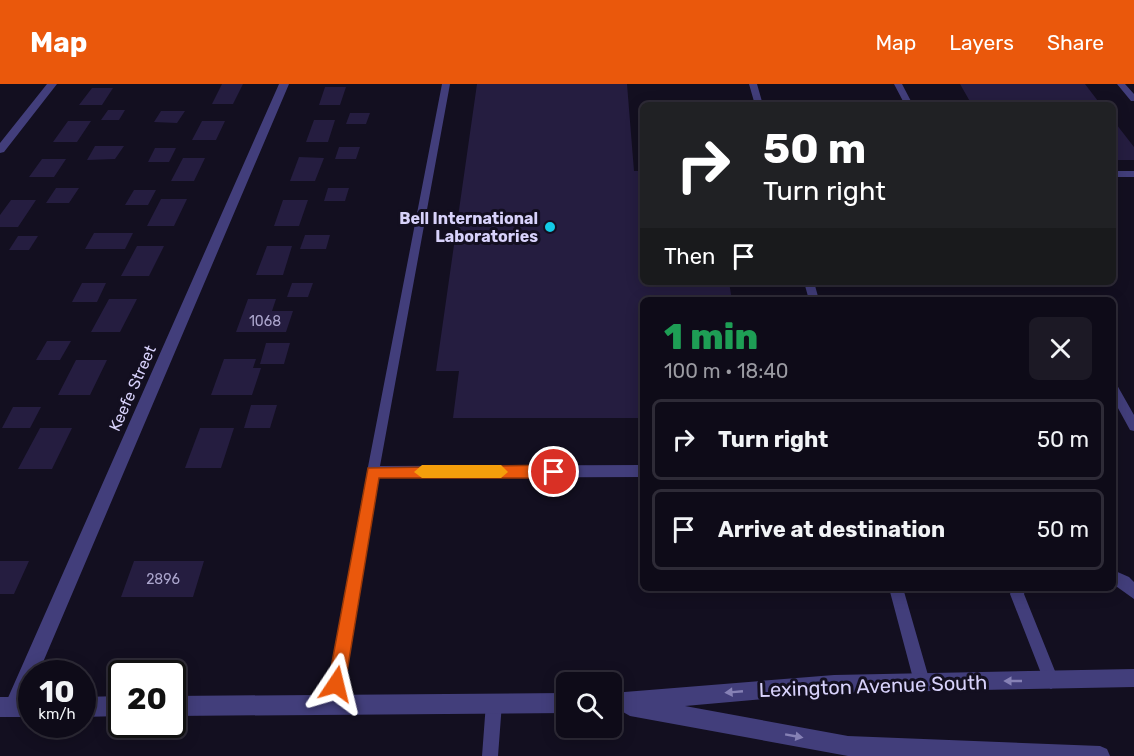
<!DOCTYPE html>
<meta charset="utf-8">
<style>
:root{--surface:#0e0b18;--page:#1c1925;--text:#f1f3f6;--muted:#9b9ba2;--line:#2e2b37;--accent:#ea580c}
body{margin:0;font-family:Rubik,sans-serif;background:var(--page);color:var(--text);height:100vh;display:flex;flex-direction:column;font-size:22px;white-space:nowrap}
*{box-sizing:border-box;margin:0}
p{font-size:20px;color:var(--muted)}
.icon{flex:none;width:33px;height:33px;fill:none;stroke:currentColor;stroke-width:2;stroke-linecap:round;stroke-linejoin:round}
.map{position:relative;flex:1;overflow:hidden}
.drawer{position:absolute;left:640px;top:213px;width:476px;height:294px;display:flex;flex-direction:column;background:var(--surface);border-radius:9px;box-shadow:0 3px 15px #0003,0 0 0 2px var(--line)}
.drawer>*{flex:none}
.banner{position:absolute;left:640px;top:18px;width:476px;height:183px;border-radius:9px;box-shadow:0 3px 15px #0003,0 0 0 2px var(--line);background:#202124;color:#fff;overflow:hidden}
.buttons{position:absolute;left:556px;top:588px;display:grid;gap:12px}
.buttons a{display:grid;place-items:center;width:66px;height:66px;border-radius:9px;background:var(--surface);box-shadow:0 3px 15px #0003,0 0 0 2px var(--line);font-size:30px}
.speed{position:absolute;left:18px;top:576px;display:flex;gap:12px;font-size:30px;font-weight:700;text-align:center}
.speed>*{display:grid;place-content:center;width:78px;height:78px;border-radius:50%;background:var(--surface);box-shadow:0 3px 15px #0003,0 0 0 2px var(--line);line-height:1}
.speed small{font-size:15px;font-weight:400}
.speed .limit{border:3px solid #111;border-radius:9px;background:#fff;color:#111}
.pin{position:absolute;display:grid;place-items:center;width:51px;height:51px;color:#fff;margin:-26px;border:3px solid #fff;border-radius:50%;box-shadow:0 2px 6px #0007}
.me{position:absolute;width:66px;margin:-33px;rotate:10deg;stroke-linejoin:round;filter:drop-shadow(0 0 4px #0008)}
.turn{display:flex;align-items:center;gap:21px;height:126px;padding:0 24px;font-size:27px}
.turn .icon{width:78px;height:78px;stroke-width:2.5}
.turn b{display:block;font-size:42px;line-height:51px}
.then{display:flex;align-items:center;height:57px;padding:0 24px;background:#0003;gap:12px;font-size:22px}
.round{display:grid;place-items:center;flex:none;width:63px;height:63px;border-radius:9px;background:var(--page)}
.head{display:flex;align-items:center;justify-content:space-between;height:102px;padding:0 24px}
h1{font-size:36px;font-weight:800;line-height:45px;color:#1e9e55}
ul{padding:0;list-style:none}
li{display:flex;align-items:center;gap:18px;height:81px;margin:0 12px 9px;padding:0 12px;border:3px solid var(--line);border-radius:9px}
li div{flex:1}
li b{display:block;font-size:22px}
li em{font-style:normal}
header{display:flex;align-items:center;gap:36px;box-sizing:border-box;height:84px;padding:0 30px;background:var(--accent);color:#fff}
header strong{font-size:28px}
nav{display:flex;gap:33px;margin-inline-start:auto;font-size:21px}
.map>svg:first-child{display:block}
</style>
<header>
<strong>Map</strong>
<nav><a>Map</a><a>Layers</a><a>Share</a></nav>
</header>
<div class="map">
<svg width="1134" height="672" viewBox="0 0 1134 672">
<rect width="100%" height="100%" fill="#130f20"/>
<path fill="#251d40" d="M222,0H243L233,20H212Z
M477,0H627L634,87H644V198H729L732,216H644V334H453L459,287H436Z
M960,0H1085L1101,21H972Z
M325,3H346L340,21H319Z
M92,4H113L102,21H79Z
M108,26H125L119,36H101Z
M161,27H185L177,39L154,38Z
M350,29H370L366,40H346Z
M314,36H335L328,58H306Z
M1113,36L1134,63V76H1113Z
M68,37H91L77,58H53Z
M202,37H225L216,56H192Z
M95,62H124L115,75L87,76Z
M339,63H360L356,75H335Z
M155,64H176L169,78H148Z
M299,73L324,74L315,97H290Z
M183,74H205L194,97H171Z
M42,75H66L54,93H29Z
M56,104H79L69,119H46Z
M328,104H349L345,117H324Z
M134,106H156L148,121H125Z
M161,115H187L174,142H147Z
M11,116H36L18,143H0V131Z
M283,116H308L299,142H274Z
M94,149H133L125,165H85Z
M305,151H330L326,165H300Z
M18,152H38L29,166H9Z
M137,162H164L149,192H121Z
M267,162H292L283,191H256Z
M82,199H106L97,218H72Z
M292,199H313L308,213H287Z
M109,215H137L120,248H91Z
M248,215H276L272,227H293L286,248H236Z
M47,257H71L60,276H36Z
M266,259H290L284,280H260Z
M224,275H256L253,284H261L252,311H211Z
M76,276H107L90,311H58Z
M251,321H277L270,344H244Z
M13,323H41L30,344H2Z
M40,344H72L52,385H18Z
M200,344H234L221,384H185Z
M0,477H29L14,510H0Z
M134,477H204L193,513H121Z"/>
<g fill="none" stroke-linecap="round" stroke-linejoin="round">
<path fill="#423e7b" fill-rule="evenodd" d="M442,0H450L380,382L644,381V393L378,394L341,620L338,625L333,628L328,625L325,620L367,388Z
M749,0H757L763,21H755Z
M894,0H902L913,21H905Z
M1117,0H1125L1134,10V17H1131Z
M1113,87H1134V93H1113Z
M804,198H814L819,216H809Z
M1113,299L1117,301L1134,331V347L1130,346L1113,315Z
M1113,486L1129,493L1134,498V515L1113,500Z
M889,504H903L930,598L927,603L922,606L917,603L914,598Z
M1012,504H1026L1024,510L1059,597L1056,602L1051,605L1046,602L1010,510Z
M494,611L499,614L502,619L498,672H482L486,619L489,614Z"/>
<path fill="#423e7b" fill-rule="evenodd" d="M47,0H57L4,68L0,69V59Z
M279,0H289L38,590H32V605L21,630L14,633L7,630L4,623L7,616Z"/>
<path fill="#423e7b" fill-rule="evenodd" d="M1134,585V603L834,609L685,622L848,652L1100,662L1107,665L1110,672H848L630,632L623,628L612,629V609L834,591Z
M567,609V629L172,632V612Z
M122,612V632L82,633V613Z
M0,613H32V633H0Z"/>
</g>
<defs><path id="oneway-solid" d="M-6-.8H1V-3.2L6.5 0L1 3.2V.8H-6Z" transform="scale(1.5)"/></defs>
<g fill="#8681b5">
<use href="#oneway-solid" transform="translate(1013 597) rotate(180)"/>
<use href="#oneway-solid" transform="translate(734 608) rotate(175)"/>
<use href="#oneway-solid" transform="translate(794 652) rotate(10)"/>
</g>
<path fill="#ea580c" stroke="#983908" stroke-width="1.5" d="M554,381L561,388L554,394H379L345,600L342,606L336,608L330,606L328,600L368,384Z"/>
<path fill="#f59e0b" d="M422,381H501L508,388L501,394H422L414,388Z"/>
<circle fill="#13cae6" stroke="#130f20" stroke-width="2" cx="550" cy="143" r="6"/>
<g text-anchor="middle" stroke-width="6" stroke-linejoin="round" paint-order="stroke">
<g font-size="14" fill="#aba5cc">
<text x="265" y="242">1068</text>
<text x="163" y="500">2896</text>
</g>
<g font-size="16" font-weight="bold" fill="#d8d2fb" stroke="#130f20" text-anchor="end">
<text x="538" y="140">Bell International<tspan x="538" dy="18">Laboratories</tspan></text>
</g>
<g font-size="16" fill="#d8d2fb" stroke="#130f20">
<text transform="translate(132 304) rotate(-66)" y="6">Keefe Street</text>
</g>
<g font-size="20" fill="#d8d2fb" stroke="#130f20">
<text transform="translate(873 602) rotate(-2)" y="7">Lexington Avenue South</text>
</g>
</g>
</svg>
<div class="buttons">
<a><svg class="icon" aria-label="search" viewBox="0 0 24 24"><circle cx="10" cy="10" r="6"/><path d="M15 15l6 6"/></svg></a>
</div>
<div class="speed"><div>10<small>km/h</small></div><div class="limit">20</div></div>
<div class="pin" style="left:554px;top:388px;background:#d93025"><svg class="icon" aria-label="arrive" viewBox="0 0 24 24"><path d="M6 21V4h12l-3 4 3 4H6"/></svg></div>
<svg class="me" style="left:336px;top:600px" viewBox="-20 -20 40 40"><path d="M0-17L14 15 0 8-14 15z" fill="#ea580c" stroke="#fff" stroke-width="4"/></svg>
<div class="banner">
<div class="turn"><svg class="icon" aria-label="right" viewBox="0 0 24 24"><path d="M7 20v-9h11M14 6l5 5-5 5"/></svg><div><b>50 m</b>Turn right</div></div>
<div class="then">Then<svg class="icon" aria-label="arrive" viewBox="0 0 24 24"><path d="M6 21V4h12l-3 4 3 4H6"/></svg></div>
</div>
<section class="drawer">
<div class="head"><div><h1>1 min</h1><p>100 m · 18:40</p></div><a class="round"><svg class="icon" aria-label="close" viewBox="0 0 24 24"><path d="M6 6l12 12M18 6L6 18"/></svg></a></div>
<ul>
<li><svg class="icon" aria-label="right" viewBox="0 0 24 24"><path d="M7 20v-9h11M14 6l5 5-5 5"/></svg><div><b>Turn right</b></div><em>50 m</em></li>
<li><svg class="icon" aria-label="arrive" viewBox="0 0 24 24"><path d="M6 21V4h12l-3 4 3 4H6"/></svg><div><b>Arrive at destination</b></div><em>50 m</em></li>
</ul>
</section>
</div>
